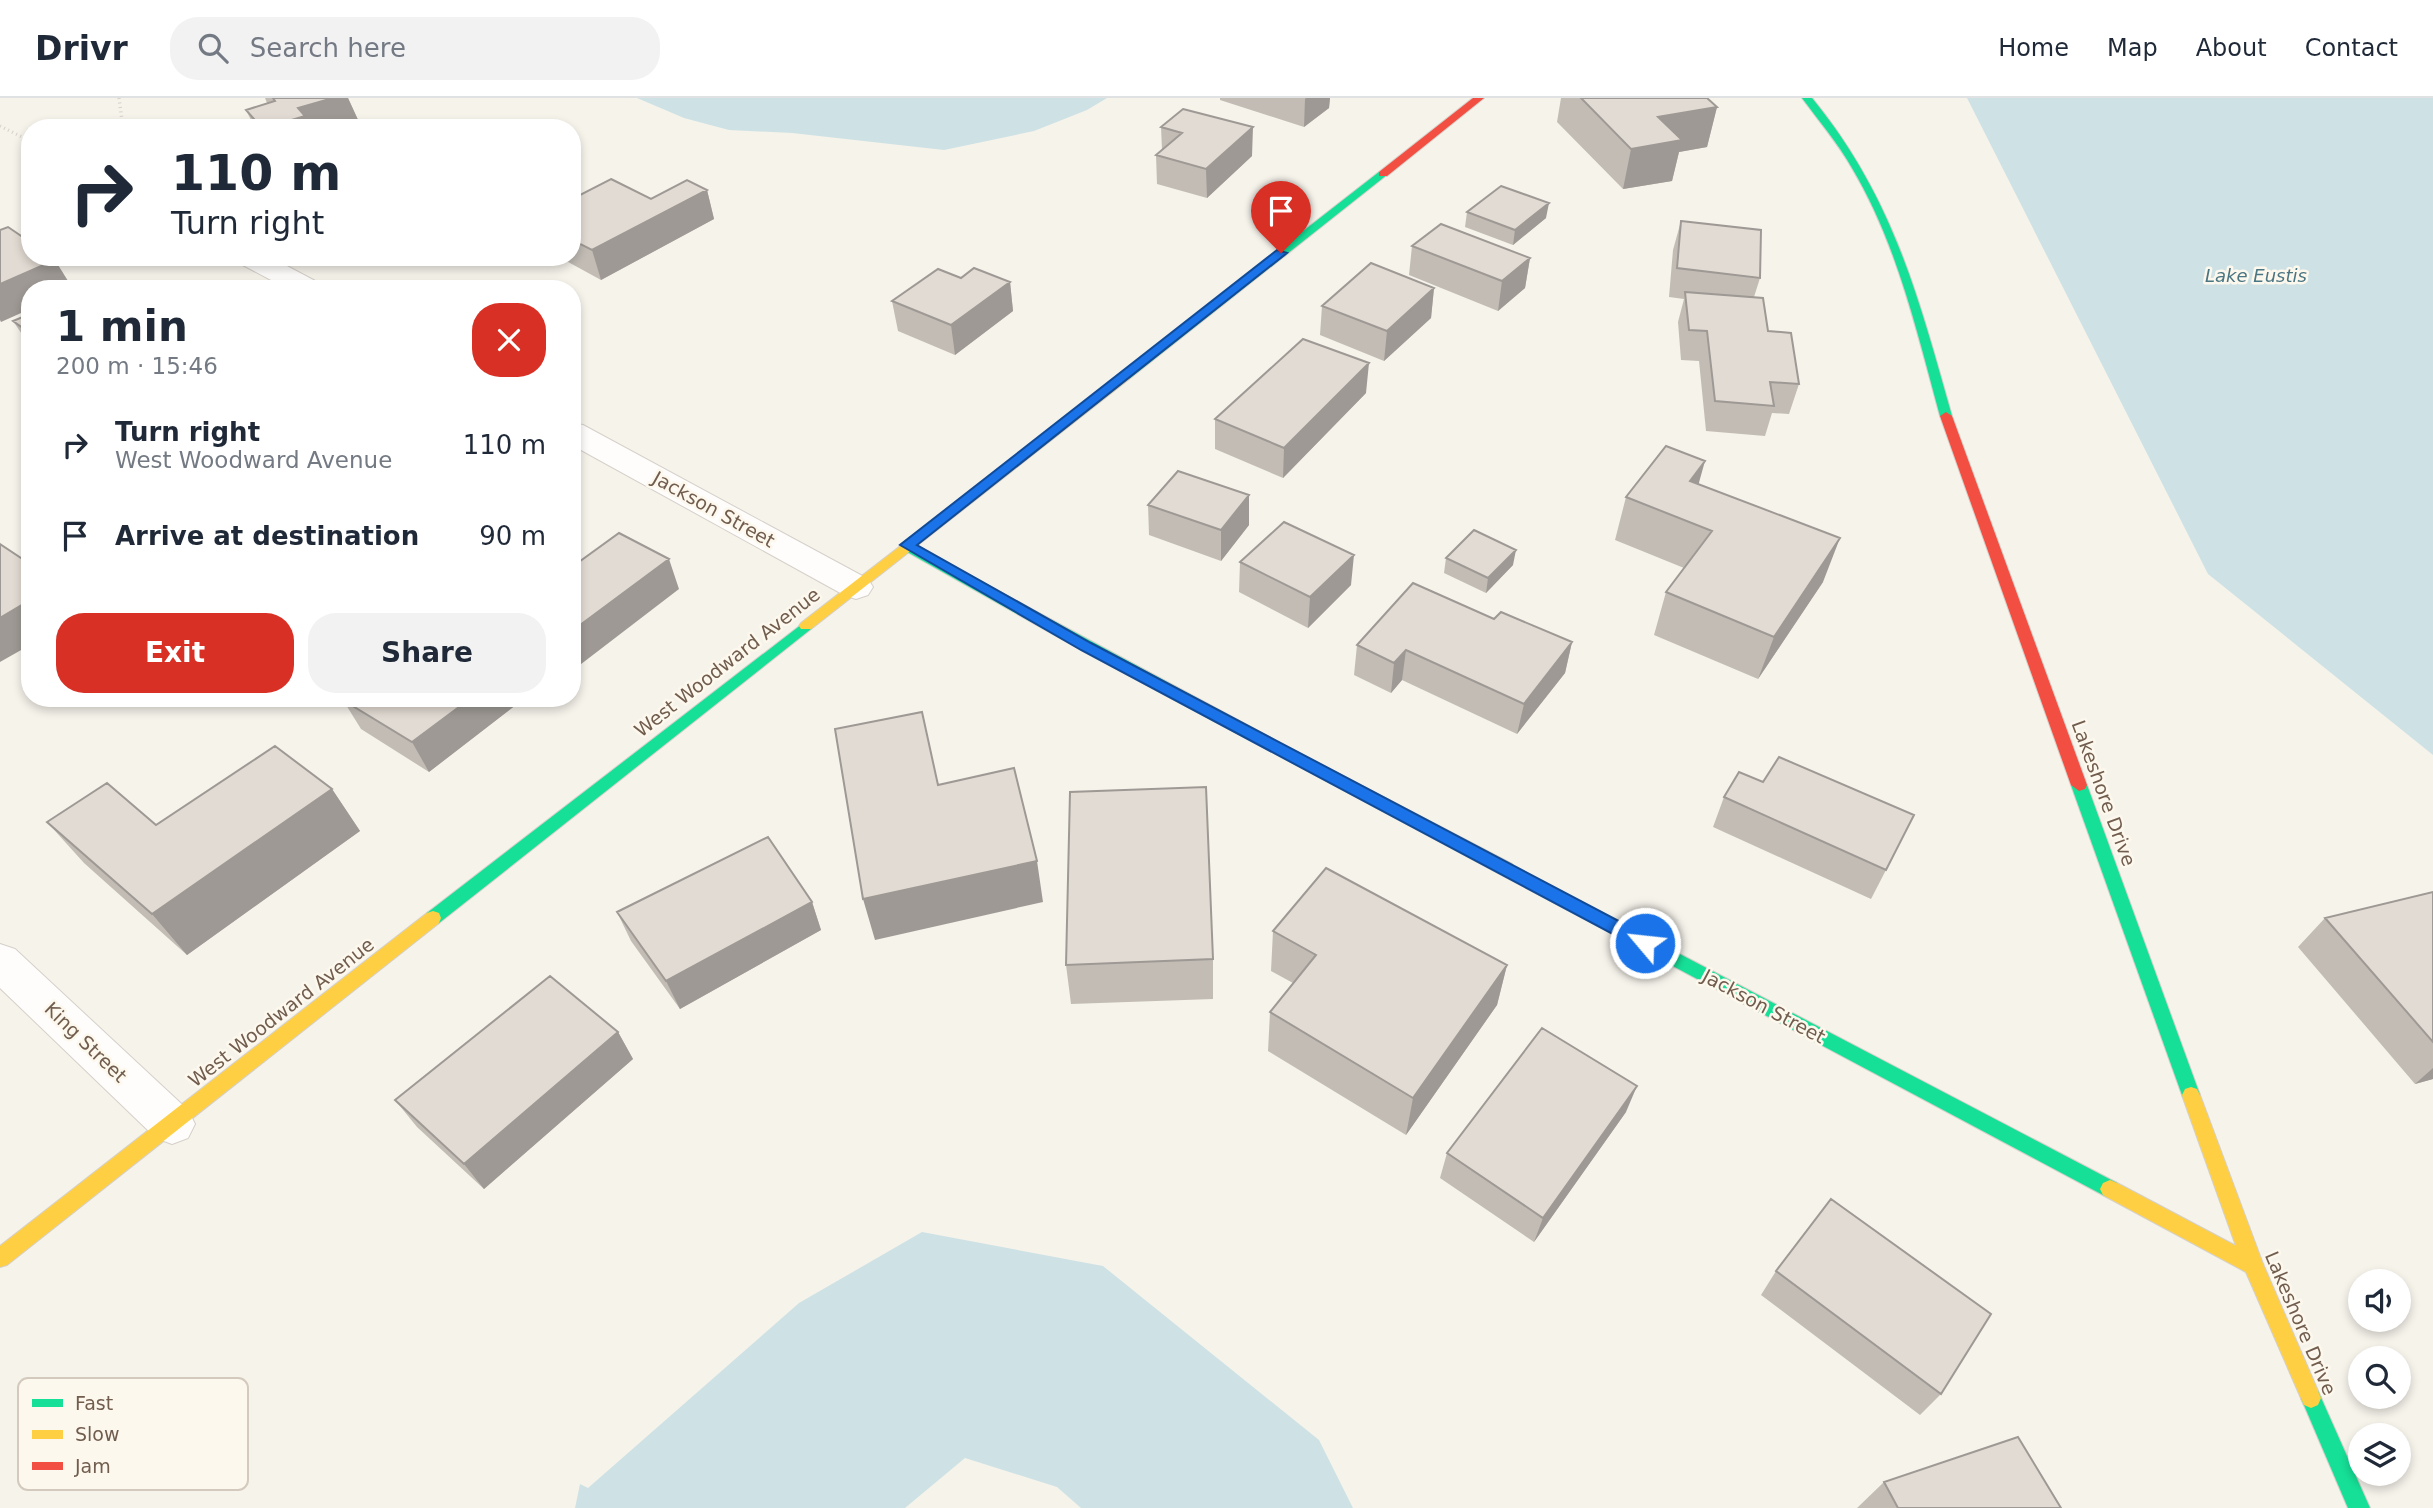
<!DOCTYPE html>
<meta charset="utf-8">
<style>
:root{--surface:#fff;--page:#f2f2f3;--text:#1f2937;--muted:#747a83;--line:#e0e1e3;--accent:#d93025}
body{margin:0;font-family:"DejaVu Sans",sans-serif;background:var(--page);color:var(--text);height:100vh;display:flex;flex-direction:column;font-size:26px;white-space:nowrap}
*{box-sizing:border-box;margin:0}
p{font-size:23px;color:var(--muted)}
.icon{flex:none;width:38px;height:38px;fill:none;stroke:currentColor;stroke-width:2;stroke-linecap:round;stroke-linejoin:round}
.map{position:relative;flex:1;overflow:hidden}
.sheet{position:absolute;left:21px;top:182px;width:560px;height:427px;display:flex;flex-direction:column;background:var(--surface);border-radius:28px;box-shadow:0 4px 10px #0003}
.sheet>*{flex:none}
.hud{position:absolute;left:21px;top:21px;width:560px;height:147px;border-radius:28px;box-shadow:0 4px 10px #0003;background:#fff;color:var(--text);overflow:hidden}
.fabs{position:absolute;left:2348px;top:1171px;display:grid;gap:14px}
.fabs a{display:grid;place-items:center;width:63px;height:63px;border-radius:50%;background:var(--surface);box-shadow:0 4px 10px #0003;font-size:35px}
.pin{position:absolute;display:grid;place-items:center;width:60px;height:60px;color:#fff;margin:-72px -30px;border-radius:50% 50% 50% 0;rotate:-45deg;box-shadow:0 0 7px #0007}
.pin .icon{rotate:45deg}
.me{position:absolute;width:77px;margin:-38px;rotate:298deg;stroke-linejoin:round;filter:drop-shadow(0 0 5px #0008)}
.turn{display:flex;align-items:center;gap:24px;height:147px;padding:0 35px;font-size:32px}
.turn .icon{width:91px;height:91px;stroke-width:2.5}
.turn b{display:block;font-size:49px;line-height:60px}
.round{display:grid;place-items:center;flex:none;width:74px;height:74px;border-radius:28px;background:var(--page)}
.overview{display:flex;align-items:center;justify-content:space-between;height:119px;padding:0 35px}
h1{font-size:42px;font-weight:700;line-height:52px}
.button{display:flex;gap:14px;margin-top:auto;padding:14px 35px}
.button a{flex:1;height:80px;border-radius:28px;background:var(--accent);color:#fff;font-size:28px;font-weight:700;line-height:80px;text-align:center}
.button a+a{background:var(--page);color:var(--text)}
ul{padding:0;list-style:none}
li{display:flex;align-items:center;gap:21px;height:91px;padding:0 35px}
li div{flex:1}
li b{display:block;font-size:26px}
li em{font-style:normal}
header{display:flex;align-items:center;gap:42px;box-sizing:border-box;height:98px;padding:0 35px;background:var(--surface);border-bottom:2px solid var(--line)}
header strong{font-size:33px}
nav{display:flex;gap:38px;margin-inline-start:auto;font-size:24px}
.search{width:490px;height:63px;background:var(--page);display:flex;align-items:center;gap:18px;box-sizing:border-box;padding:0 24px;border-radius:28px;color:var(--muted);font-size:26px}
.map>svg:first-child{display:block}
</style>
<header>
<strong>Drivr</strong>
<div class="search"><svg class="icon" aria-label="search" viewBox="0 0 24 24"><circle cx="10" cy="10" r="6"/><path d="M15 15l6 6"/></svg>Search here</div>
<nav><a>Home</a><a>Map</a><a>About</a><a>Contact</a></nav>
</header>
<div class="map">
<svg width="2433" height="1410" viewBox="0 0 2433 1410">
<rect width="100%" height="100%" fill="#f6f3eb"/>
<path fill="#cee2e5" d="M637,0H1107L1087,12L1034,33L944,52L792,35L729,32L684,20Z
M1967,0H2433V657L2208,476Z
M922,1134L1103,1168L1319,1342L1353,1410H1081L1057,1389L965,1360L905,1410H575L580,1386L588,1390L799,1205Z"/>
<g fill="none" stroke-linecap="round" stroke-linejoin="round">
<defs>
<path id="street" d="M236,159H270L319,185L323,191H288L239,165Z
M572,325L583,327L868,481L873,489L868,497L856,501L844,497L572,347Z
M0,846L15,851L188,1012L195,1026L188,1040L172,1046L156,1040L0,890Z"/>
<path id="fast" d="M1802,0H1812C1893,99 1918,198 1952,318L1950,321L1946,322L1940,318C1917,234 1897,145 1852,70C1838,45 1819,23 1802,0Z
M1379,74L1388,76L1129,281H1121V275Z
M907,444L1273,641L1276,645L1273,649H1263L1081,552L902,451L900,448Z
M806,523L813,528L811,531L439,825L433,827L427,825L425,820L427,815Z
M2079,681L2087,687L2200,997L2197,1003L2191,1005L2185,1003L2182,997L2071,687Z
M1506,765L2117,1085L2120,1091L2117,1097L2110,1100L2103,1097L1500,776L1498,771L1500,766Z
M2311,1290L2318,1293L2370,1410H2348L2301,1300L2304,1293Z"/>
<path id="slow" d="M1125,274L1131,278L1129,281L811,531H801L799,528L801,525Z
M1268,639L1512,766L1514,771L1512,776H1500L1263,649L1260,645Z
M433,813L439,815L441,820L439,825L7,1167L0,1169V1148L427,815Z
M2191,989L2197,991L2200,997L2263,1166L2321,1300L2318,1307L2311,1310L2304,1307L2246,1174L2103,1097L2100,1091L2103,1085L2110,1082L2117,1085L2236,1148L2182,997L2185,991Z"/>
<path id="jam" d="M1473,0H1484L1387,78H1379V74Z
M1946,314L1952,318L2087,687L2085,691L2079,693L2071,687L1940,318Z"/>
</defs>
<use href="#street" stroke="#d5d0c9" stroke-width="2"/>
<use href="#fast" stroke="#d5d0c9" stroke-width="2"/>
<use href="#slow" stroke="#d5d0c9" stroke-width="2"/>
<use href="#jam" stroke="#d5d0c9" stroke-width="2"/>
<path stroke="#d7d1cb" stroke-width="3.5" stroke-dasharray="1 3.5" stroke-linecap="butt" d="M119,0L123,30
M0,28L30,43"/>
<use href="#street" fill="#fefdfc" fill-rule="evenodd"/>
<use href="#fast" fill="#16e098" fill-rule="evenodd"/>
<use href="#slow" fill="#ffcf43" fill-rule="evenodd"/>
<use href="#jam" fill="#f24e42" fill-rule="evenodd"/>
</g>
<path fill="#c2bcb5" d="M265,0H348L359,24L341,30H255L246,12L267,5Z
M1220,0H1330L1329,10L1304,29L1220,2Z
M1561,0H1707L1717,9L1707,49L1679,54L1672,83L1623,91L1557,24Z
M1183,11L1252,58L1207,100L1157,86L1156,57L1162,52L1161,29Z
M707,92L714,121L601,182L559,159H572V101H651Z
M1467,114L1546,120L1513,147L1465,129Z
M1681,123L1760,180L1754,199L1768,233L1799,286L1789,316L1772,315L1765,338L1706,333L1699,263L1681,262L1678,224L1684,201L1669,199L1673,152Z
M1412,148L1530,160L1525,190L1498,213L1409,177Z
M961,180L1010,184L1013,213L955,257L898,233L892,203Z
M1434,190L1431,220L1384,263L1320,237L1322,208Z
M30,216V248L13,223Z
M1366,295L1283,380L1215,351V321Z
M1699,386L1823,484L1758,581L1654,537L1666,494L1684,470L1615,442L1626,399Z
M1249,397V427L1221,463L1149,437L1148,407Z
M1446,460L1513,467L1486,495L1444,475Z
M1240,464L1351,487L1308,530L1239,494Z
M1572,544L1565,575L1517,636L1402,582L1391,595L1354,577L1357,547Z
M525,600L429,674L361,631L343,602Z
M332,691L360,733L187,857L84,765L47,724L156,727Z
M1724,699L1886,772L1871,801L1713,729Z
M2433,794V981L2415,986L2298,849L2325,820Z
M812,804L821,832L680,911L631,843L617,814Z
M1273,833L1507,867L1497,907L1406,1037L1268,953L1270,914L1293,885L1271,873Z
M1213,861V901L1071,906L1066,867Z
M618,934L633,961L484,1091L417,1029L395,1002Z
M1626,1014L1534,1144L1440,1080L1447,1055Z
M1776,1173L1941,1296L1920,1317L1761,1197Z
M1884,1384L2061,1410H1857Z"/>
<path fill="#9e9994" d="M333,0H348L359,24L341,30H265L298,10Z
M1306,0H1330L1329,10L1304,29L1305,1Z
M1717,9L1707,49L1679,54L1672,83L1623,91L1631,51L1658,19Z
M1253,29L1252,58L1207,100L1206,71Z
M707,92L714,121L601,182L592,152Z
M1549,105L1546,120L1513,147L1515,132Z
M1530,160L1525,190L1498,213L1502,183Z
M55,162L73,191H30V211L1,224L0,222V186Z
M1010,184L1013,213L955,257L951,227Z
M1434,190L1431,220L1384,263L1387,233Z
M1369,265L1366,295L1283,380L1284,350Z
M1705,363L1693,406L1690,383Z
M1249,397V427L1221,463V432Z
M1840,440L1823,484L1758,581L1774,539Z
M1516,452L1513,467L1486,495L1488,480Z
M1354,457L1351,487L1308,530L1310,499Z
M669,461L679,491L572,573V533Z
M30,502V547L0,564V520Z
M1572,544L1565,575L1517,636L1524,606Z
M1406,552L1402,582L1391,595L1394,565Z
M471,600H525L429,674L412,644Z
M332,691L360,733L187,857L152,816Z
M1037,763L1043,804L875,842L863,801Z
M812,804L821,832L680,911L666,883Z
M1507,867L1497,907L1406,1037L1413,1000Z
M618,934L633,961L484,1091L464,1066Z
M2433,970V981L2415,986Z
M1637,988L1626,1014L1534,1144L1543,1120Z"/>
<path fill="#e2dbd3" stroke="#9e9994" stroke-width="2" d="M273,0H333L298,10L305,18L265,30H262L246,12L275,3Z
M1581,0H1707L1717,9L1658,19L1682,42L1631,51Z
M1183,11L1253,29L1206,71L1156,57L1182,35L1161,29Z
M611,81L651,101L687,82L707,92L592,152L572,142V101Z
M1501,88L1549,105L1515,132L1467,114Z
M1681,123L1761,132L1760,180L1677,170Z
M1441,126L1530,160L1502,183L1412,148Z
M8,129L30,144V159H51L55,162L0,186V132Z
M1371,165L1434,190L1387,233L1322,208Z
M974,170L1010,184L951,227L892,203L938,171L961,180Z
M1685,194L1763,200L1768,233L1791,235L1799,286L1770,284L1774,308L1715,303L1707,233L1689,232Z
M30,216V235L13,223Z
M1303,241L1369,265L1284,350L1215,321Z
M1666,348L1705,363L1690,383L1840,440L1774,539L1666,494L1712,433L1626,399Z
M1178,373L1249,397L1221,432L1148,407Z
M1284,424L1354,457L1310,499L1240,464Z
M1474,432L1516,452L1488,480L1446,460Z
M619,435L669,461L572,533V469Z
M0,446L30,466V502L0,520Z
M1413,485L1494,521L1501,514L1572,544L1524,606L1406,552L1394,565L1357,547Z
M345,600H471L412,644L343,602Z
M922,614L938,687L1014,670L1037,763L863,801L835,631Z
M275,648L332,691L152,816L47,724L107,685L156,727Z
M1779,659L1914,717L1886,772L1724,699L1739,674L1763,684Z
M1206,689L1213,861L1066,867L1070,694Z
M768,739L812,804L666,883L617,814Z
M1326,770L1507,867L1413,1000L1270,914L1316,857L1273,833Z
M2433,794V944L2325,820Z
M550,878L618,934L464,1066L395,1002Z
M1542,930L1637,988L1543,1120L1447,1055Z
M1831,1101L1991,1216L1941,1296L1776,1173Z
M2018,1339L2061,1410H1898L1884,1384Z"/>
<path fill="#1a73e8" stroke="#114b97" stroke-width="2" d="M1277,152L1287,155L917,447L1091,545L1651,840L1653,845L1651,850H1639L1081,552L900,447Z"/>
<g text-anchor="middle" stroke-width="5" stroke-linejoin="round" paint-order="stroke">
<g font-size="18" font-style="italic" fill="#4a7582" stroke="#fdf8ed">
<text x="2256" y="184">Lake Eustis</text>
</g>
<g font-size="19" fill="#715d4e" stroke="#fdf8ed">
<text transform="translate(714 411) rotate(29)" y="7">Jackson Street</text>
<text transform="translate(727 564) rotate(-38)" y="7">West Woodward Avenue</text>
<text transform="translate(2104 695) rotate(70)" y="7">Lakeshore Drive</text>
<text transform="translate(1764 908) rotate(28)" y="7">Jackson Street</text>
<text transform="translate(281 914) rotate(-38)" y="7">West Woodward Avenue</text>
<text transform="translate(86 944) rotate(44)" y="7">King Street</text>
<text transform="translate(2301 1225) rotate(67)" y="7">Lakeshore Drive</text>
</g>
</g>
<rect x="18" y="1280" width="230" height="112" rx="10" fill="#fdf8ed" stroke="#d3cabd" stroke-width="2"/>
<rect x="32" y="1301" width="31" height="8" fill="#16e098"/>
<rect x="32" y="1332" width="31" height="9" fill="#ffcf43"/>
<rect x="32" y="1364" width="31" height="8" fill="#f24e42"/>
<g font-size="19" fill="#715d4e">
<text x="75" y="1312">Fast</text>
<text x="75" y="1343">Slow</text>
<text x="75" y="1375">Jam</text>
</g>
</svg>
<div class="fabs">
<a><svg class="icon" aria-label="sound" viewBox="0 0 24 24"><path d="M4 9h4l5-4v14l-5-4H4zM17 9q2 3 0 6"/></svg></a>
<a><svg class="icon" aria-label="search" viewBox="0 0 24 24"><circle cx="10" cy="10" r="6"/><path d="M15 15l6 6"/></svg></a>
<a><svg class="icon" aria-label="layers" viewBox="0 0 24 24"><path d="M12 4l9 5-9 5-9-5zM3 14l9 5 9-5"/></svg></a>
</div>
<div class="pin" style="left:1281px;top:155px;background:#d93025"><svg class="icon" aria-label="arrive" viewBox="0 0 24 24"><path d="M6 21V4h12l-3 4 3 4H6"/></svg></div>
<svg class="me" style="left:1645px;top:845px" viewBox="-20 -20 40 40"><circle r="17" fill="#1a73e8" stroke="#fff" stroke-width="3"/><path d="M0-11L8 9 0 5-8 9z" fill="#fff"/></svg>
<div class="hud">
<div class="turn"><svg class="icon" aria-label="right" viewBox="0 0 24 24"><path d="M7 20v-9h11M14 6l5 5-5 5"/></svg><div><b>110 m</b>Turn right</div></div>
</div>
<section class="sheet">
<div class="overview"><div><h1>1 min</h1><p>200 m · 15:46</p></div><a class="round" style="background:#d93025;color:#fff"><svg class="icon" aria-label="close" viewBox="0 0 24 24"><path d="M6 6l12 12M18 6L6 18"/></svg></a></div>
<ul>
<li><svg class="icon" aria-label="right" viewBox="0 0 24 24"><path d="M7 20v-9h11M14 6l5 5-5 5"/></svg><div><b>Turn right</b><p>West Woodward Avenue</p></div><em>110 m</em></li>
<li><svg class="icon" aria-label="arrive" viewBox="0 0 24 24"><path d="M6 21V4h12l-3 4 3 4H6"/></svg><div><b>Arrive at destination</b></div><em>90 m</em></li>
</ul>
<div class="button"><a>Exit</a><a>Share</a></div>
</section>
</div>
